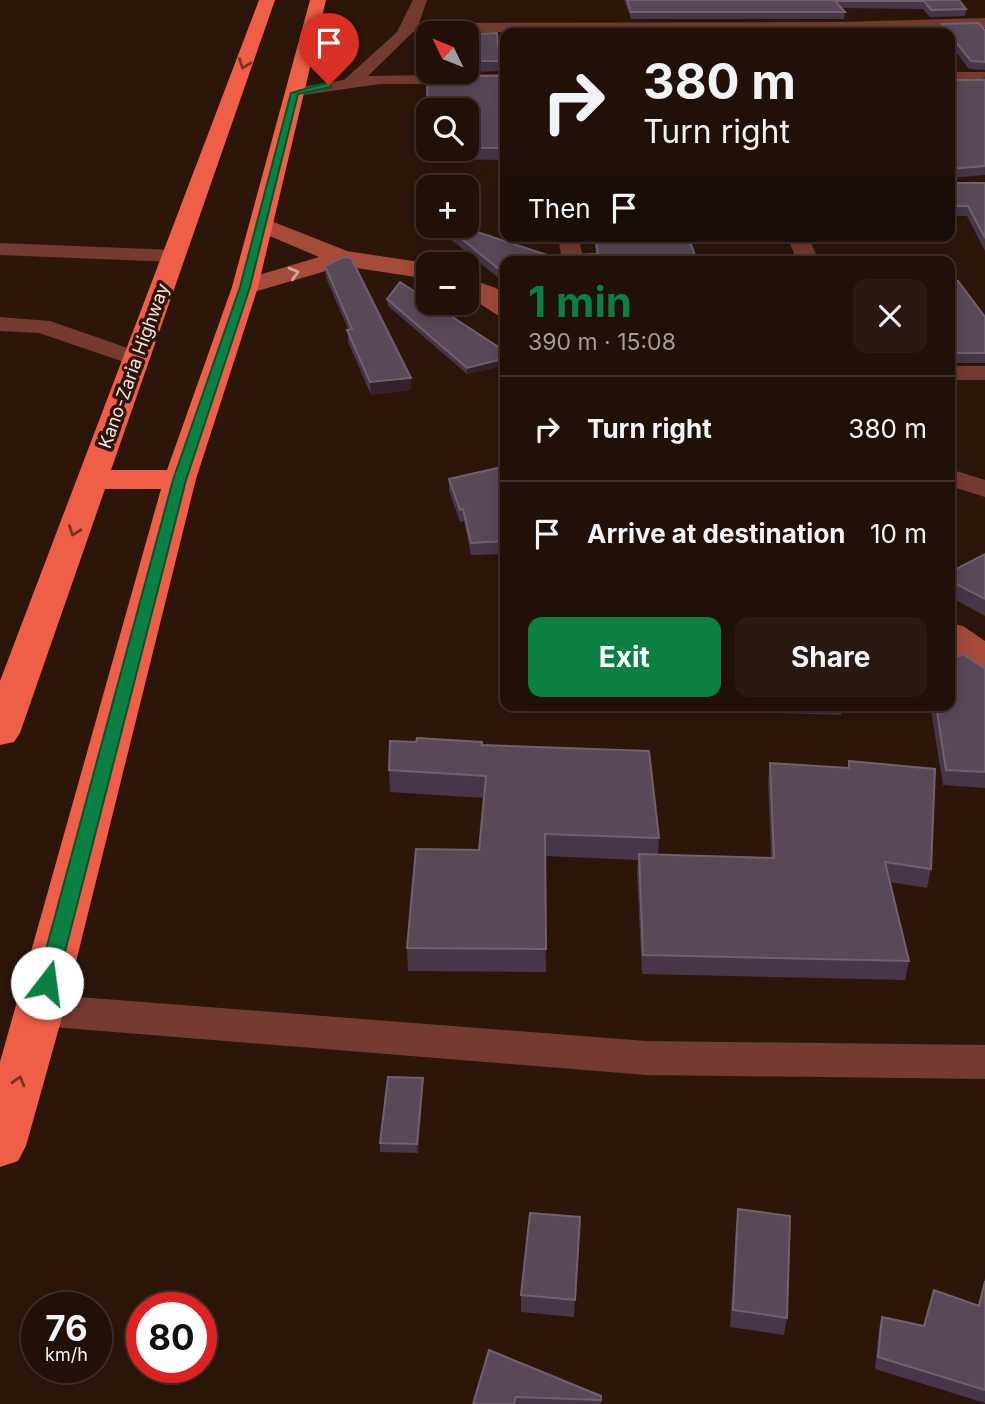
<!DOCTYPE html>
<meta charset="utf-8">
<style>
:root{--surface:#211008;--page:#291912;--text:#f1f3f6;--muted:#a29d9c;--line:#3e3029;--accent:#0b8043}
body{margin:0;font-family:Inter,sans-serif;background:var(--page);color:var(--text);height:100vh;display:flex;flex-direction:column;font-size:26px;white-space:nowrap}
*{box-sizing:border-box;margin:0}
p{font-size:23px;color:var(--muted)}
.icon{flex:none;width:38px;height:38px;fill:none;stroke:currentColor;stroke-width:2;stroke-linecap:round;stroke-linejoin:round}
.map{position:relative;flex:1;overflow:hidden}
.side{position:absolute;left:500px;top:256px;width:455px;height:455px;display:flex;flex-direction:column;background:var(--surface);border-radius:14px;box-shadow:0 4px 18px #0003,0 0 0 2px var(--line)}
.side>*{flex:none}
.top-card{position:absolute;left:500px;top:28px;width:455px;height:214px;border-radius:14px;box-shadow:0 4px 18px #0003,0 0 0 2px var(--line);background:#211008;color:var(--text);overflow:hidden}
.needle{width:46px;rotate:313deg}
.controls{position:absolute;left:416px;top:21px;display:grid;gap:14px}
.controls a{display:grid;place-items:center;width:63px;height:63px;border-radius:14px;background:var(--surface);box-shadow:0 4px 18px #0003,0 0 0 2px var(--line);font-size:35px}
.speed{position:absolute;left:21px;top:1292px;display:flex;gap:14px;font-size:35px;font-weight:700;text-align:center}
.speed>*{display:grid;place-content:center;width:91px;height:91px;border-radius:50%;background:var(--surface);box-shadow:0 4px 18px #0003,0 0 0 2px var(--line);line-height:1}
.speed small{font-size:18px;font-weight:400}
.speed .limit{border:10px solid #d22;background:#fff;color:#111}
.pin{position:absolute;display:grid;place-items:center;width:60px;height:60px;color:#fff;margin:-72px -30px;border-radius:50% 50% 50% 0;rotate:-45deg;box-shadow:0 0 7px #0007}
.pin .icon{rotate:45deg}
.me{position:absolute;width:77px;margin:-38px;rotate:15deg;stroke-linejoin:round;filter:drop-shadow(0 0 5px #0008)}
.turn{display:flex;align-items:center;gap:24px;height:147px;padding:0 28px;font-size:32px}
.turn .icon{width:91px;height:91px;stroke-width:2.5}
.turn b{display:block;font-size:49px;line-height:60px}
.then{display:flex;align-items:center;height:66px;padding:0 28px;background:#0003;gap:14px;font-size:26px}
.round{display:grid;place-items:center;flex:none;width:74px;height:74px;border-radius:14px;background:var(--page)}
.summary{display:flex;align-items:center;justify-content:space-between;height:119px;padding:0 28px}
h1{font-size:42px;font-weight:700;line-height:52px;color:var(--accent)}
.primary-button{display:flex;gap:14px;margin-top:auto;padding:14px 28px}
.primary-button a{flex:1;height:80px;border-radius:14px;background:var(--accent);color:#fff;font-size:28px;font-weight:700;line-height:80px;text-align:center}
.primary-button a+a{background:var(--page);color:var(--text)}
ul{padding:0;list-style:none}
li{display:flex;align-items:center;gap:21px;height:105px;padding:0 28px;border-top:2px solid var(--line)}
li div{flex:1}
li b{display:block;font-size:26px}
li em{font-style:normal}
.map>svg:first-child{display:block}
</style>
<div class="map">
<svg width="985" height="1404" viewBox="0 0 985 1404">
<rect width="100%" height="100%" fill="#2c160a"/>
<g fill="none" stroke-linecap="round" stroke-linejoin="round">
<path fill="#753b31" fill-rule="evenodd" d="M413,0H427L419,23L840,22L985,18V28L840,32H413L368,76L506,74V84H380L289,97L286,93L289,89L344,80L397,32Z
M950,72H985V82H950Z
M558,236H578L584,261H562Z
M787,236H808L819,261H797Z
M0,243L174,250L185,256L174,262L0,255Z
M0,317L50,321L145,354L148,359L145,364L136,366L39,333L0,331Z
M950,366H985V380H950Z
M950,469L985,480V497L950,486Z
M40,994L646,1041L985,1045V1079L646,1075L40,1026L25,1021L19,1010L25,999Z"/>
<path fill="#a64a3a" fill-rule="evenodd" d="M261,217L347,251L432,264H429V279L343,266L254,292H236L232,287L236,282L319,257L253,229L249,224L253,219Z
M467,278L496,288L506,296V317L497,315L467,295Z
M950,623L963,626L985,641V669L972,666L950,651Z"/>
<path fill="#ef5e46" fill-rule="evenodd" d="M259,0H275L111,470H167L232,287L310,0H326L258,287L196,479L64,1010L26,1146L18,1161L0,1167V1062L161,489H105L20,733L14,742L0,745V681Z"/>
</g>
<path fill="#463648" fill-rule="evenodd" d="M624,0H959L966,9L965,16L930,17L923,9L842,8L845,12L844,19H631Z
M942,24L985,31V70L969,69L950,44V33H942L941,32Z
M467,34L498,46H506V71L425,73L423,46H429V72H467Z
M427,76H506V160L428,159ZM429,110H467V149H429Z
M985,76V175L950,178L952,183H985V251L967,216H950V80H982L983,77Z
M443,226H459L550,256L596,255L594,236H688L697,261H506V284L443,233Z
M325,266L411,390L371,395L348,342V329L326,278Z
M950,281L985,317V363H950Z
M387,299L506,352V365L467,374L388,306Z
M506,466V554L471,555L464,521L460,522L449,491V479Z
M985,554V616L950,597V572Z
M985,669V788L943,785L930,705H950Z
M747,705H842L841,715L748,712Z
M482,745L659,838L658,855L771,857L768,781L770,763L848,768L849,761L931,869L927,888L890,882L909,961L905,980L642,974L637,873L638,860L545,856L546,972L408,971L407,948L479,850L484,798L390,792L389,770Z
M423,1078V1087L418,1153L380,1152V1143Z
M738,1209L787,1318L784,1335L730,1327L736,1226Z
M580,1217L574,1317L521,1312V1295Z
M985,1278V1403L875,1369L879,1329L882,1317L924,1326L978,1306Z
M489,1350L601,1396V1404H473Z"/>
<path fill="#342129" d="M506,358V365L467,374V368Z
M411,378V390L371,395L370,382Z
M423,1078V1087L418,1153L417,1144Z"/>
<path fill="#594958" stroke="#71616d" stroke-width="2" d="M627,0H959L966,9L931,10L924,1H835L845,12H631Z
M979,23L985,31V62L971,61L950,35V33H949L942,24Z
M709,27H857L863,33H712Z
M497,33L498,46H506V61H467V34Z
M423,46H429V62H425Z
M427,76H506V148H467V110H429V147H428Z
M950,80H985V166L950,169Z
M950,176L952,183H985V238L968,206H950Z
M446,226H459L550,256L598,254L595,236H688L697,261H506V275Z
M344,257L351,258L411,378L370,382L347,330L352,329L325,266Z
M950,281H958L985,317V353H952L950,356Z
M400,282L429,301V303H431L506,352V358L467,368L387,299Z
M506,466V541L471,543L463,509L460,510L449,479Z
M985,554V599L950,581V572Z
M963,654L985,669V772L946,770L936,705H950V660Z
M417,738L482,742V745L649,751L659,838L545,834L546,949L407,948L416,849L479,850L486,776L389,770L390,741L416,742Z
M849,761L935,769L931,869L885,862L909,961L643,955L639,854L774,858L770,763L849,768Z
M388,1077L423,1078L417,1144L380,1143Z
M738,1209L790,1216L787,1318L733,1310Z
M530,1213L580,1217L575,1300L521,1295Z
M985,1281V1390L878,1357L882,1317L924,1326L934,1290L979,1306Z
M489,1350L601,1396V1400L516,1397L514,1404H473Z"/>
<defs><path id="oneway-chevron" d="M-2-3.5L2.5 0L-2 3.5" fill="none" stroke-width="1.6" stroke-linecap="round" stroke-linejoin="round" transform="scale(1.75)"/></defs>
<g stroke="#7a3322">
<use href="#oneway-chevron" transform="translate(244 64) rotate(110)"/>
<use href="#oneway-chevron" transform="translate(74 531) rotate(110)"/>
<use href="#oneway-chevron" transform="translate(19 1081) rotate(-74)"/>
</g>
<use stroke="#d5a79c" href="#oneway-chevron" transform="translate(294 273) rotate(-16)"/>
<path fill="#0b8043" stroke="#07532c" stroke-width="2" d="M329,82L332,87L298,94L250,287L186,480L57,983L47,990L40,988L37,983L173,480L240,287L291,93Z"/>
<g text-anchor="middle" stroke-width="7" stroke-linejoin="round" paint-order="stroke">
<g font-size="18" fill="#f5e5dd" stroke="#2c160a">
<text transform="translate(134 366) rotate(-70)" y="6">Kano-Zaria Highway</text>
</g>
</g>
</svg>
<div class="controls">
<a><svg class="needle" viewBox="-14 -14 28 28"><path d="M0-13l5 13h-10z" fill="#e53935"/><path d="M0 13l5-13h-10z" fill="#a29d9c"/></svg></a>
<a><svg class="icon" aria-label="search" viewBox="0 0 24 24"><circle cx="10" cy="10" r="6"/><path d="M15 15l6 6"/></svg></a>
<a>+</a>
<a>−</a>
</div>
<div class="speed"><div>76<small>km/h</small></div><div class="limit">80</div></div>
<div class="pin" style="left:329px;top:85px;background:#d93025"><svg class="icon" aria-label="arrive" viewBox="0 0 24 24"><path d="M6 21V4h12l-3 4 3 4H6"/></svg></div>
<svg class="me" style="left:47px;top:983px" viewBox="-20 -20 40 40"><circle r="19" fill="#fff"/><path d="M0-13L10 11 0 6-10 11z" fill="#0b8043"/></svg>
<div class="top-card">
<div class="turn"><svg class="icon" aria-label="right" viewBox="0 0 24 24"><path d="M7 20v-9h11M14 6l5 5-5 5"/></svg><div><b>380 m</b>Turn right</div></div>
<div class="then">Then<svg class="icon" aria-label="arrive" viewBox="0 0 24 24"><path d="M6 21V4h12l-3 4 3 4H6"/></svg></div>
</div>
<section class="side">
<div class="summary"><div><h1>1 min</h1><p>390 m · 15:08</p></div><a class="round"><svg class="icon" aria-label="close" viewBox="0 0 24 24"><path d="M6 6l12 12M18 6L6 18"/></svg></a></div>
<ul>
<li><svg class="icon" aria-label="right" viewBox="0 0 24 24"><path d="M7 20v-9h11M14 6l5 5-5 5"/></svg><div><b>Turn right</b></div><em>380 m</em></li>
<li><svg class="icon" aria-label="arrive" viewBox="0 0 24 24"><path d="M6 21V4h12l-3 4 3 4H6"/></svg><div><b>Arrive at destination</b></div><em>10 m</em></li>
</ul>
<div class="primary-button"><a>Exit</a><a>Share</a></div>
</section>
</div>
